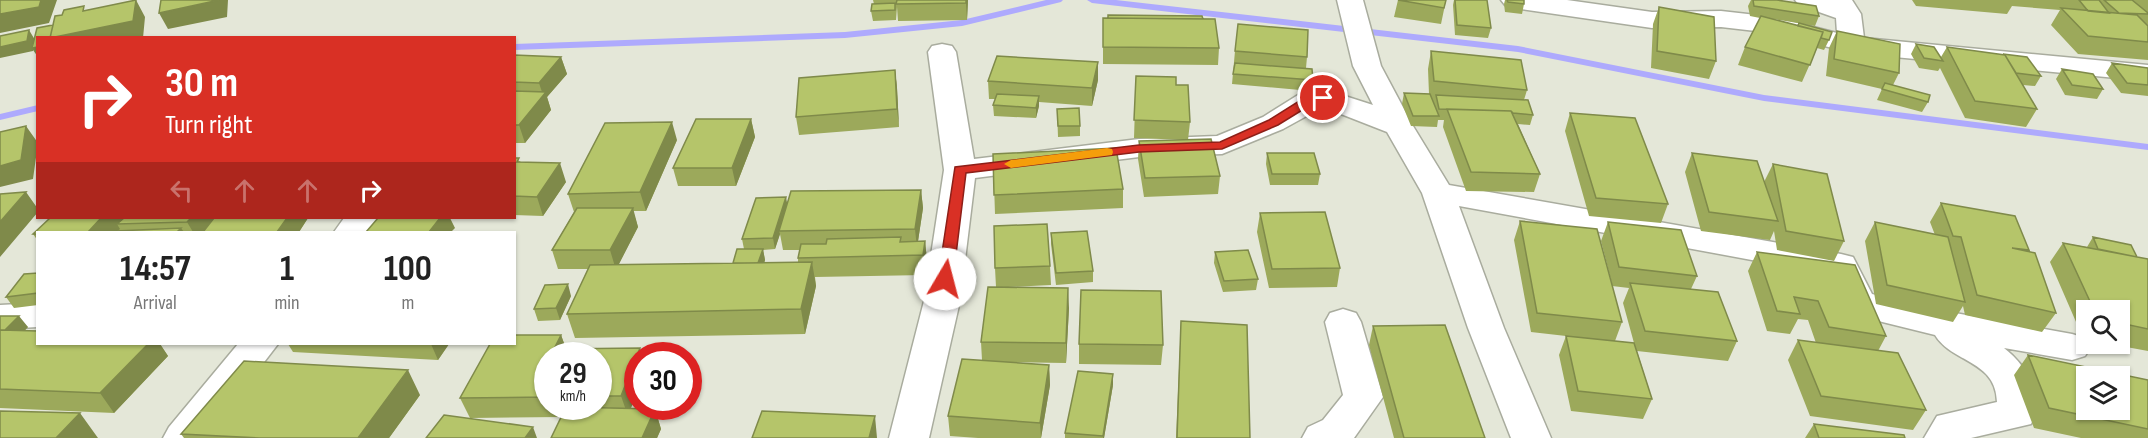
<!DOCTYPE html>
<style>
:root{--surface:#fff;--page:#f2f2f2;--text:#222;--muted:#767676}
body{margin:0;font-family:"Sofia Sans Condensed",sans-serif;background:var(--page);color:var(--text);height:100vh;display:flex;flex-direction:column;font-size:22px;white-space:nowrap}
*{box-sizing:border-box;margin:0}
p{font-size:20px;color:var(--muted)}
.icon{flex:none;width:33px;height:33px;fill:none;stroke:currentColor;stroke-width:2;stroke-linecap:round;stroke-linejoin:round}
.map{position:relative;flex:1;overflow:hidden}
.side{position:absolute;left:36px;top:231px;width:480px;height:114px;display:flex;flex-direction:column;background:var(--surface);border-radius:0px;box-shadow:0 2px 4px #0004}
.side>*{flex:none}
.guide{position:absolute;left:36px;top:36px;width:480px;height:183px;border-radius:0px;box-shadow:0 2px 4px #0004;background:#d93025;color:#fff;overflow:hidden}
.tools{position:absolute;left:2076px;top:300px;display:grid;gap:12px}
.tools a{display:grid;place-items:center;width:54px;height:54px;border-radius:0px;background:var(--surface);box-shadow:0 2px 4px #0004;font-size:30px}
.speed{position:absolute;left:534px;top:342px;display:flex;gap:12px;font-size:30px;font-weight:700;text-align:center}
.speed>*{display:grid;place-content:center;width:78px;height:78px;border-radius:50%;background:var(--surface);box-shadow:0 2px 4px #0004;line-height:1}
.speed small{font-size:15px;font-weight:400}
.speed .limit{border:9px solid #d22;background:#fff;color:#111}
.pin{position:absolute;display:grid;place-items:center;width:51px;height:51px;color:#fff;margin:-26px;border:3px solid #fff;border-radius:50%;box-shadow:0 2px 6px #0007}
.me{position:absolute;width:66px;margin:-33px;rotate:8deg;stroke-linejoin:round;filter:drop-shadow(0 0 4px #0008)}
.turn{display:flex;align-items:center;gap:21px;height:126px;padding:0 30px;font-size:27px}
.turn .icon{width:78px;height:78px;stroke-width:2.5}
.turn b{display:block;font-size:42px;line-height:51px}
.lanes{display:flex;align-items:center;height:57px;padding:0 30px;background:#0003;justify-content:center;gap:30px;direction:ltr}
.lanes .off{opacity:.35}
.eta{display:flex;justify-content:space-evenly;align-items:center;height:102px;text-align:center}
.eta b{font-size:36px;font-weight:700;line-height:42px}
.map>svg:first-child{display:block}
</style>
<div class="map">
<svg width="2148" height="438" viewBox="0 0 2148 438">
<rect width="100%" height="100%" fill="#e4e7d8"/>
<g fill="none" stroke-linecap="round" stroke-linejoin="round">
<path fill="#aeaafd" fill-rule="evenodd" d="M1046,0H1063L1061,2L962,26L845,38L514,50V44L845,32L962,20Z
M1087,0H1116L1518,46L1764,95L2148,144V150L1764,101L1518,52L1092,3Z
M38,105V111L0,120V114Z"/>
<defs>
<path id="minor" d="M1337,0H1363L1381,66L1413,126L1449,185L1841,254L1853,257L1872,294L1933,309L2072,334L2085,338L2086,344L2091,347L2085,356L2072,360L2004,348C2026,365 2046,396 2031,424L1971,438H1924L1937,416L1997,402C1996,360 1952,363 1935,335L1846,313L1828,274L1459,206L1504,328L1551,438H1511L1468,328L1422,193L1387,132L1323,107L1283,129L1222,154L1139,157L975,178L960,301L929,438H889L924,301L944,170L928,52L932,46L942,44L952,46L956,52L974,159L1139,139L1217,136L1263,117L1298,95L1323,89L1373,105L1353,66Z
M1501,0H1567L1652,12L1721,11L1774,17L1837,33L1836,18L1799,5L1795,0H1852L1861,14L1864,38L2148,65V81L1852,53L1773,33L1721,27L1652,28L1514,8L1505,5Z
M344,218H378L368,232H334Z
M38,303V327L0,329V305Z
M1343,309L1356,313L1361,322L1383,397L1354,438H1302L1308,427L1323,420L1343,395L1325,322L1330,313Z
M238,344H278L206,438H163L169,427Z"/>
</defs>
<use href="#minor" stroke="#a9ac9e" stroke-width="3"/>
<use href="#minor" fill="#fff" fill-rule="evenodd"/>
</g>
<path fill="#9ca95b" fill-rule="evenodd" d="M873,0H968L967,20L898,21L897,7L896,20L873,21L871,11L874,4Z
M1398,0H1446L1441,24L1394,17Z
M1454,0H1487L1491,28L1488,38L1455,35L1453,5Z
M1505,0H1524V4L1522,14L1505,12L1504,4Z
M1751,0H1777L1819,16L1815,26L1773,19L1829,40L1824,50L1817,48L1802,82L1738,65L1745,47L1760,18L1750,16L1748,6Z
M1912,0H2148V60L2078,54L2051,25L2060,10L2012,6L2007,14L1916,6Z
M1659,7L1716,61L1709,79L1651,68L1653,24Z
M1103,18L1203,19L1219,48L1218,65L1103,64Z
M1837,31L1899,73L1893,85L1928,102L1922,112L1877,100L1882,89L1826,76L1829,48Z
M1916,44L1941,57L1947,47L2041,76L2035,86L2023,85L2037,109L2026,127L1965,118L1940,68L1938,71L1919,68L1911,54Z
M1235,51L1307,57L1306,68L1313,80L1311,91L1232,84Z
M1431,51L1527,90L1524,100L1533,115L1530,125L1518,124L1540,174L1534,192L1466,191L1443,127L1444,120H1438L1437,127L1411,126L1402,104L1404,93L1429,94L1428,69Z
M514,55L561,57L567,74L547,97L551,110L525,143H514Z
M2112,63L2148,68V96L2121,93L2106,73Z
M2062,69L2103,89L2097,99L2065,95L2056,79Z
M895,70L897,88L899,127L799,135L796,117Z
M1136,76L1176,85L1190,122L1188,140L1220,176L1218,194L1144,197L1138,159L1139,141L1188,140L1134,138Z
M1098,80L1092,106L1039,102V106L1036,118L994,116L993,105L995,99H989L988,81Z
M1057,109L1080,126V136L1058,137Z
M1570,113L1668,204L1661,223L1589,216L1565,131Z
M751,119L755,137L736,186H678L673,168Z
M677,140L646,211H633L638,227L618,265L733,263L744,249L742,239L787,204L921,190L923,208L918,241H925L927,260L925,275L815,277L816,286L805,334L575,338L567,314L588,269H558L552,250L574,212L568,194ZM780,234L783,250H800L798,258V262L764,263L765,260L763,250L775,249Z
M1267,153L1320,174L1318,185H1270L1266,164Z
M1692,153L1764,182L1773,164L1844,241L1834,261L1777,250L1774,231L1770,240L1701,231L1685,172Z
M993,154L1123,189V208L995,214Z
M514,158L521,162L566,182L543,216L514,215Z
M1941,203L2029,250L2028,251L2056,313L2042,332L1965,315L1963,306L1953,322L1876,304L1865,241L1875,222L1935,235L1930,222Z
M1260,213L1340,268L1337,287L1269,288L1257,232Z
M50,218H308L299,232H38V241L33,234Z
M1520,221L1612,284L1601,241L1608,222L1697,276L1691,289L1737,341L1728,361L1637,351L1652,399L1643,419L1571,411L1559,355L1566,336L1531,332L1514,240ZM1612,286L1629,288L1623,303L1634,343L1615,341L1622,322Z
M1051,233L1093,271V282L1056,285L1051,244Z
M2093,237L2137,257L2148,259V351L2110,344H2120V310H2086V339L2083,338L2050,262L2063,243L2087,247Z
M1215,252L1258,279L1256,290L1223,292L1214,263Z
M1757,252L1886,336L1878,351L1926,410L1913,430L1810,416L1788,360L1798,340L1816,343L1808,320L1798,319L1790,334L1767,331L1748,271Z
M1050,266L1051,285L1008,287L1069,308L1066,363L1008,362L1049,365L1050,385L1041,438H978L950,436L948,416L982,360L981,342L996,287L995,268Z
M38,273V305L14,308L6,297Z
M571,296L560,320L538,321L534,309Z
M0,316L28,327L24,331L38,344H160L168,356L114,413L0,408Z
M1181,321L1250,438H1176Z
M1373,326L1485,438H1394L1369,345Z
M561,335L566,349L640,348L631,408L655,409L661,429L657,438H551L562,417L470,418L460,398ZM548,356H598V406H548Z
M288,344H449L438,360L293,352Z
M1079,344L1163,345L1161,365L1079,364Z
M2028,355L2148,380V438H2081L2034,428L2014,375Z
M1113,385L1104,438H1065V433Z
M420,395L389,438H184L181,434Z
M1814,424L1905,438H1805Z"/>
<path fill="#7f8a4a" d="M41,0H57L49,23L0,33V14Z
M136,0L145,17L143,38H53Z
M219,0H228L227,17L168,29L159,13Z
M966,0H968L967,20L966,3Z
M29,30L35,40L38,47V57L33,50V51L0,58V47Z
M561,57L567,74L547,97L551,110L525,143L519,125L543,95L539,83Z
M1098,62V80L1092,106V88Z
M895,70L897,88L899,127L897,109Z
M1039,96V106L1036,118V108Z
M751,119L755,137L736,186L732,168Z
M672,122L677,140L646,211L640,192Z
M26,126L38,143L33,179L0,187V166Z
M560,163L566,182L543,216L537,197Z
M921,190L923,208L917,248L915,229Z
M26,192L38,209V212L0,257V222Z
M786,197L788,208L779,231L780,234L775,249L773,238Z
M633,208L638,227L616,270L610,250Z
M101,218H130L117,224L120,229L116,232H88Z
M191,218H218L205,232H193L187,222Z
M287,218H308L299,232H277Z
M440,218H450L455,228L451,232H429Z
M181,228L184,232H177Z
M925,241L927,260L925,275L923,255Z
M763,249L765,260L760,277L757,266Z
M812,262L816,286L805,334L801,309Z
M568,284L571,296L560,320L556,308Z
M1068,288L1069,308L1066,363V343Z
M19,316L28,327L5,351L0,336Z
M561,335L568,354L554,349Z
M148,344H160L168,356L114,413L100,393Z
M431,344H449L438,360Z
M640,348L642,356H638V390L628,416L621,396Z
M1049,365L1050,385L1041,438L1040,423Z
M408,370L420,395L389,438H358Z
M1113,374V385L1104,438H1103Z
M655,409L661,429L657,438H642Z
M80,413L98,438H56Z
M875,416L877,438H869Z
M533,427L537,438H525Z"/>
<path fill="#b5c56a" stroke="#7f8a4a" stroke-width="1.5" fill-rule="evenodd" d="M0,0H41L39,7L0,14Z
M136,0L133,21L50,38L55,16L62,15L64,10L84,6L83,11Z
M161,0H219L159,13Z
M897,0H966V3L896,4Z
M1398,0H1446L1444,8Z
M1455,0H1487L1491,28L1457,25Z
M1507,0H1524V4L1508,2Z
M1753,0H1777L1816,6L1819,16L1754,6Z
M2079,0H2099L2109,13L2088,11Z
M2104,0H2132L2148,13V14L2119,13Z
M895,3V10L871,11L872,4Z
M1659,7L1714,17L1716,61L1657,51Z
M2061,8L2137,15L2148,26V42L2088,36Z
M1108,15L1202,16L1203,19L1108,18Z
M1761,16L1823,32L1810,65L1745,47Z
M1103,18L1215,19L1219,48L1103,47Z
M1799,23L1832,32L1829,40L1821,38L1823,32L1798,26Z
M1238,24L1308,30L1307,57L1235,51Z
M53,25L50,38H38V47L32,48L37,28Z
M29,30L27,41L0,47V36Z
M1837,31L1900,44L1899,73L1834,59Z
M1916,44L1934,47L1943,61L1924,58Z
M1947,47L2005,55L2037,109L1975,101Z
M1431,51L1521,60L1527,90L1434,81Z
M2003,54L2027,57L2041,76L2016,73L2005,55Z
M514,55L561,57L539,83L514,82Z
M997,56L1098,62L1092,88L988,81Z
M1235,63L1312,69L1313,80L1233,74Z
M2112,63L2148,68V85L2127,83Z
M2062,69L2093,74L2103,89L2072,85Z
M895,70L897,109L796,117L799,78Z
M1136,76L1176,77V85H1188L1190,122L1134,120Z
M1885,83L1930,95L1928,102L1882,89Z
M514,91L546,92L519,125H514Z
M1404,93L1430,94L1439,116H1413Z
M997,94L1039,96L1036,108L993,105Z
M1436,95L1528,100L1533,115L1513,113L1511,111L1439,109Z
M1079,108L1080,126H1058L1057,109Z
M1447,109L1511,111L1540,174L1471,172Z
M1570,113L1635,118L1668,204L1596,198Z
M696,119H751L732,168H673Z
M672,122L640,192L568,194L605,123Z
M26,126L21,160L0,166V132Z
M1211,139L1220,176L1145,178L1139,141Z
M1116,148L1123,189L994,195L993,154Z
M1267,153H1314L1320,174H1272Z
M1692,153L1757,161L1778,221L1709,212Z
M514,158H519L517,162L560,163L537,197L514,196Z
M1773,164L1827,174L1844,241L1786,231Z
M921,190L915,229L779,231L791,191Z
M26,192L0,222V194Z
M786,197L773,238L742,239L756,198Z
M1941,203L2015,216L2029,250L2012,248L2035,253L2056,313L1977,295L1961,237L1953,236Z
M577,208H633L610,250H552Z
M1325,212L1340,268L1272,269L1260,213Z
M50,218H101L88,232H38V234H33Z
M124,218H191L187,222L117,224Z
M214,218H287L277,232H203Z
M378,218H440L429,232H366Z
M1520,221L1597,229L1622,322L1537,313Z
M1608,222L1681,230L1697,276L1619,267Z
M1875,222L1948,237L1965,302L1887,285Z
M1047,224L1050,266L995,268L994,226Z
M181,228L177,232H115L116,231Z
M1087,231L1093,271L1056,273L1051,233Z
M901,237L900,242L925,241L923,255L798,258L801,244H826L827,239Z
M2093,237L2131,245L2137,257L2098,249Z
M2063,243L2148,259V329L2120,323V310H2094Z
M737,249H763L758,263H733Z
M1248,250L1258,279L1224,281L1215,252Z
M1757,252L1855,265L1886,336L1829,327L1818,301L1794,297L1800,314L1777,311Z
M812,262L801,309L567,314L590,265Z
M38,273V293L6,297L24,274Z
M1630,283L1718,292L1737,341L1645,331Z
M568,284L556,308L534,309L545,285Z
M988,287L1068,288L1066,343L981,342Z
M1081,290L1161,291L1163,345L1079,344Z
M0,316H19L5,330H0Z
M1181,321L1247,325L1250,438H1177Z
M1445,325L1485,438H1404L1373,326Z
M0,330L38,331V344H148L100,393L0,389Z
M514,335H561L554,349L640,348L621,396H598V356H548V397L460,398L490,344H514Z
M1566,336L1634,343L1652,399L1578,391Z
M1798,340L1898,353L1926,410L1821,396Z
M2028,355L2148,380V429L2049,408ZM2086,376H2120V410H2086Z
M962,359L1049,365L1040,423L948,416Z
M244,361L408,370L358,438H259L181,434Z
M1078,371L1113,374L1103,436L1065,433Z
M566,407L655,409L642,438H551Z
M0,411L80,413L56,438H0Z
M762,411L875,416L869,438H752Z
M444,415L533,427L525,438H426Z
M1814,424L1904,435L1905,438H1819Z"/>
<path fill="#d93025" stroke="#8d1f18" stroke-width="1.5" d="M1323,94L1327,95V100L1312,104L1278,125L1222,149L1139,152L966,173L953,279L945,284L938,279L955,167L1139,145L1220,142L1269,120L1304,98Z"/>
<path fill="#f59e0b" d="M1107,148L1112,149L1113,152L1112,155L1011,168L1004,164L1011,160Z"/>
</svg>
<div class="tools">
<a><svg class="icon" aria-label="search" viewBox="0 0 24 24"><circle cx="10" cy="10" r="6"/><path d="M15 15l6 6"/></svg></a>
<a><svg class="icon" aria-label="layers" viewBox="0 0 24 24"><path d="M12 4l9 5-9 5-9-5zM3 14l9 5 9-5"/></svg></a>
</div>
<div class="speed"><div>29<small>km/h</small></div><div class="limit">30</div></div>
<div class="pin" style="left:1323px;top:98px;background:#d93025"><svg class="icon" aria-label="arrive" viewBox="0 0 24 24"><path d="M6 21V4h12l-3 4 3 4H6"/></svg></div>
<svg class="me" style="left:945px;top:279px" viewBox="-20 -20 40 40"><circle r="19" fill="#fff"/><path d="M0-13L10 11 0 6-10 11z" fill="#d93025"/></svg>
<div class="guide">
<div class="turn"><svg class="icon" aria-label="right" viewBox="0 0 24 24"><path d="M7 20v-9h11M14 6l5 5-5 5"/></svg><div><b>30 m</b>Turn right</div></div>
<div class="lanes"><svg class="icon off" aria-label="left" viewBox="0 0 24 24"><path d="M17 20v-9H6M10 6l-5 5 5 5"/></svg><svg class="icon off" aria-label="ahead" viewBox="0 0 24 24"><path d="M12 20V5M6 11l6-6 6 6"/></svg><svg class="icon off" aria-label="ahead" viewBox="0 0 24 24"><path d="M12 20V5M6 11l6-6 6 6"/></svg><svg class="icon" aria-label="right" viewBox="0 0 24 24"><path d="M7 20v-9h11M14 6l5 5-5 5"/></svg></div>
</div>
<section class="side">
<div class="eta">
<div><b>14:57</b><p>Arrival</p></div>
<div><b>1</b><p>min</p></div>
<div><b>100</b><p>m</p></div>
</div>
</section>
</div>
